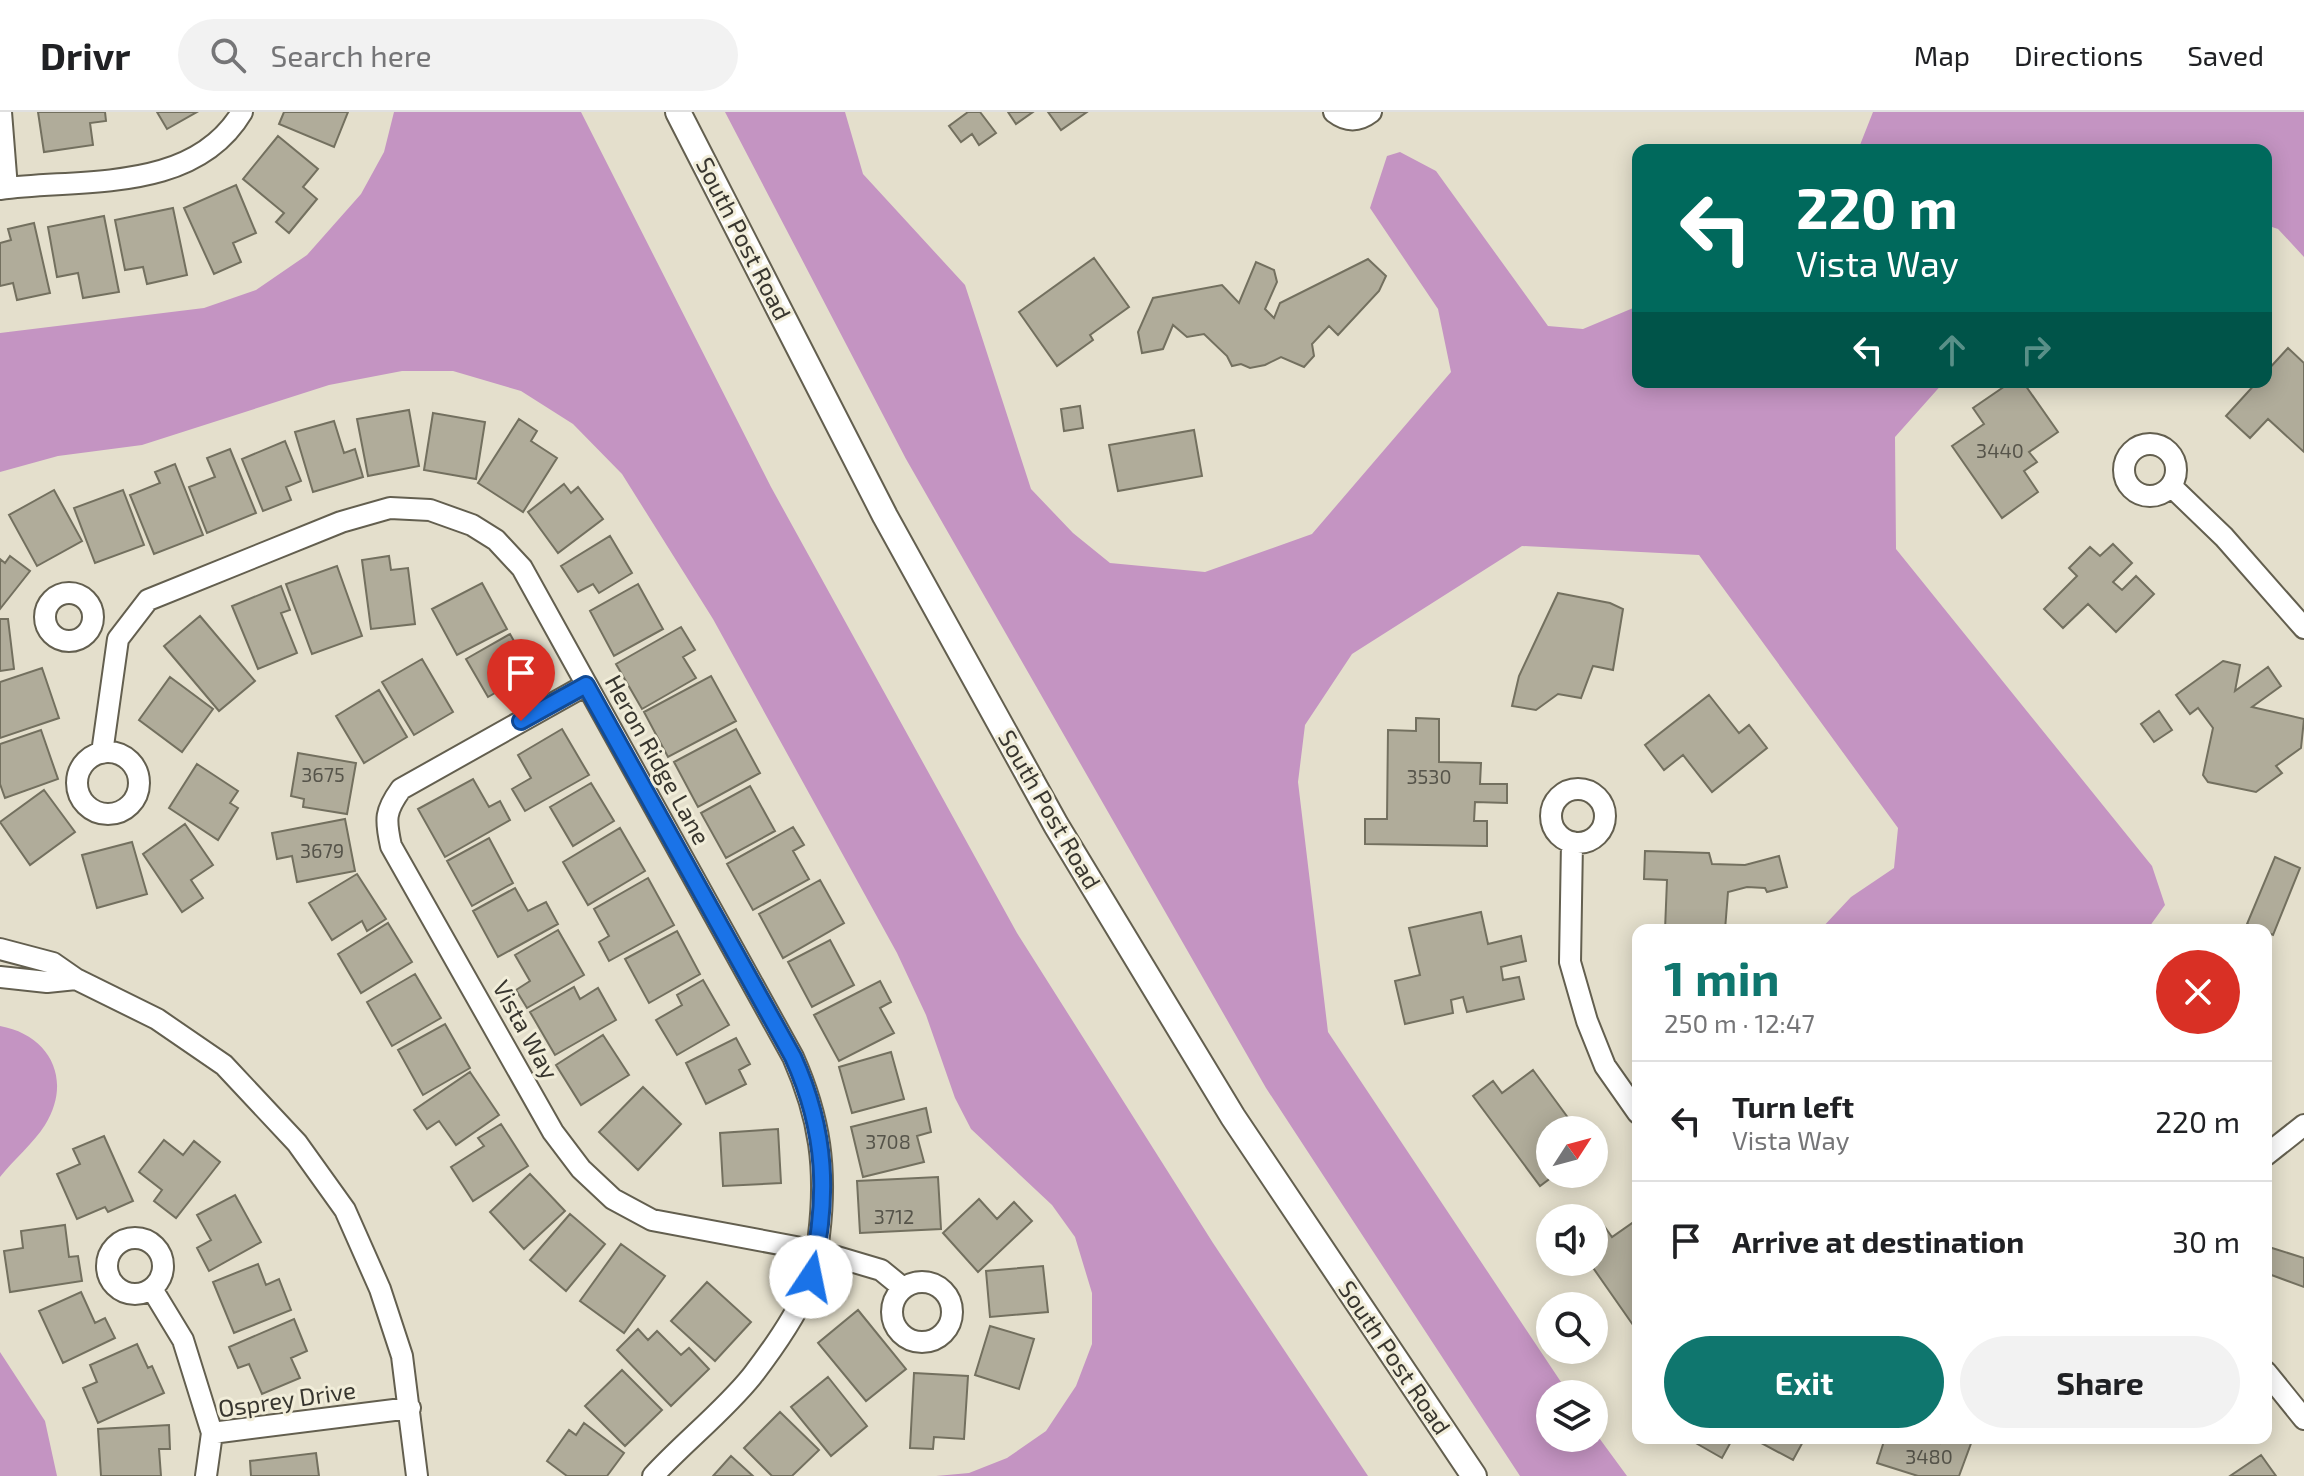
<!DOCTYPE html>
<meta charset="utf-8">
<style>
:root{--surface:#fff;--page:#f2f2f2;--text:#202124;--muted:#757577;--line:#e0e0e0;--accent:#0f766e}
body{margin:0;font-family:"Exo 2",sans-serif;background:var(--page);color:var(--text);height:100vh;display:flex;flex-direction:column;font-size:30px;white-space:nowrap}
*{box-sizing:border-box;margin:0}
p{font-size:26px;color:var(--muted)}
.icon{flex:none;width:44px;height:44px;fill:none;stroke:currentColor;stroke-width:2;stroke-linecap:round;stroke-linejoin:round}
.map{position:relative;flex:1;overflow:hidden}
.sheet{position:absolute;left:1632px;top:812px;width:640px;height:520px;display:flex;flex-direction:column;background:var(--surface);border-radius:16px;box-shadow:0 4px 20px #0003}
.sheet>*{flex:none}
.top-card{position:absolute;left:1632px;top:32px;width:640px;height:244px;border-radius:16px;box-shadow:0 4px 20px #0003;background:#00695c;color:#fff;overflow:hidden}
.needle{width:52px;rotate:54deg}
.tools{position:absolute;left:1536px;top:1004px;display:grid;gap:16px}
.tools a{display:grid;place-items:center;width:72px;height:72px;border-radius:50%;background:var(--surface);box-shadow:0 4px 20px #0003;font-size:40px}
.pin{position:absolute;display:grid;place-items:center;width:68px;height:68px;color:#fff;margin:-82px -34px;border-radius:50% 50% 50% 0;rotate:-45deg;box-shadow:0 0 8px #0007}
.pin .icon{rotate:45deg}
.me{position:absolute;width:88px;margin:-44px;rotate:11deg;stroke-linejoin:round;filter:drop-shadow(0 0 6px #0008)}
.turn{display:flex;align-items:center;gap:28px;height:168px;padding:0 32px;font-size:36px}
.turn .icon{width:104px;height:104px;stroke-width:2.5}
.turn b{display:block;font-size:56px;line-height:68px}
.lanes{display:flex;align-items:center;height:76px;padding:0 32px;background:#0003;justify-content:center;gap:40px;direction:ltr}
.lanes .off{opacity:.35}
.round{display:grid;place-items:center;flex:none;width:84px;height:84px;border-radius:42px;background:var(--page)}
.overview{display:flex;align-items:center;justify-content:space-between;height:136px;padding:0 32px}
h1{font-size:48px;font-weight:700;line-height:60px;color:var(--accent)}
.action{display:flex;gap:16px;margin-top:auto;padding:16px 32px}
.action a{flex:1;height:92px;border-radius:48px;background:var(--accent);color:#fff;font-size:32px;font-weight:700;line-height:92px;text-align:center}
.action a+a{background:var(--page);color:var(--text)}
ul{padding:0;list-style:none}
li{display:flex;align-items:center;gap:24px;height:120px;padding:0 32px;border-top:2px solid var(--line)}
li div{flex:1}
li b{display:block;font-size:30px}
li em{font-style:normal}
header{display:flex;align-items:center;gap:48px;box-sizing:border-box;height:112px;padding:0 40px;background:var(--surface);border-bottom:2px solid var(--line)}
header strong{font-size:38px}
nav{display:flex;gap:44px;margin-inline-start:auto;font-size:28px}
.search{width:560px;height:72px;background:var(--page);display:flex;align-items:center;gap:20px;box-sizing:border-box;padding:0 28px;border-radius:44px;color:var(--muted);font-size:30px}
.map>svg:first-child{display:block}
</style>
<header>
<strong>Drivr</strong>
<div class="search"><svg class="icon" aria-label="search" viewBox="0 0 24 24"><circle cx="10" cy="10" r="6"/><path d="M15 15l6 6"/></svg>Search here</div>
<nav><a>Map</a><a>Directions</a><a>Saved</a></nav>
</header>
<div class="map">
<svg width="2304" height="1364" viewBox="0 0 2304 1364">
<rect width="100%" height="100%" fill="#e4dfcc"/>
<path fill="#c494c2" d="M394,0H581L771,375L1017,821L1213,1131L1368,1364H936L969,1361L1007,1346L1046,1319L1076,1274L1092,1232V1181L1075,1125L1052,1093L971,1017L955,986L926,903L897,841L713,507L622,362L573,312L521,279L453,259H402L329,273L142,333L58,344L0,360V221L204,196L256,178L307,143L361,82L384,40Z
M725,0H845L863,62L965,173L1031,377L1073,421L1110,451L1205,460L1312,422L1451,260L1438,197L1370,96L1387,44L1400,40L1436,59L1548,214L1583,217L1638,194V270H1944L1895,325L1896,437L2152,754L2165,793L2147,818H1820L1851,785L1894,756L1898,716L1699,443L1522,434L1352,542L1305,613L1298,670L1328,920L1569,1282H1550V1326H1594V1319L1627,1364H1520L1266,976L906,347Z
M1873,0H2304V145L2278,117L2266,113V38H1858Z
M0,914C50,923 73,968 45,1013C33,1032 14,1047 0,1065Z
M0,1240L45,1309L57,1364H0Z"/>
<path fill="#b0ac9a" stroke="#73705f" stroke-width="2" d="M38,0H105L106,9L90,11L93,33L44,40Z
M157,0H197L167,17Z
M284,0H348L334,35L279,12Z
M968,0H980L996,21L979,33L972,22L961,30L949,14Z
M1008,0H1033L1016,12Z
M1048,0H1087L1061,18Z
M278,24L318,57L303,75L317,87L289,121L276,110L284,101L243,67Z
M236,73L256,121L233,131L241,150L214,162L184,96Z
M173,96L187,163L147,172L143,155L125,158L115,108Z
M104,104L119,180L83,186L78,161L57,165L48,115Z
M34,111L50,181L17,188L13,171L0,174V131L11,128L8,117Z
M1094,146L1129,195L1090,223L1093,228L1057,254L1019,200Z
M1368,147L1386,164L1379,179L1338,223L1329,214L1312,232L1314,244L1304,255L1281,245L1265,253L1250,256L1241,252L1232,254L1227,244L1204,222L1187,225L1173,213L1163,237L1142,241L1138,220L1153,186L1222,173L1239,191L1256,150L1274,158L1277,170L1265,197L1274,206L1280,191Z
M2288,236L2304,251V340L2268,307L2250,326L2226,304L2257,270H2266V260Z
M2011,270H2023L2058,320L2029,340L2037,350L2024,359L2038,380L2002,406L1952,334L1984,312L1973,296Z
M1080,294L1083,316L1064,319L1061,297Z
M409,298L419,354L368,364L357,307Z
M433,301L485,310L476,367L424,358Z
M519,307L537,319L531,329L557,346L523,400L478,371Z
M334,309L344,341L355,337L363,365L313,380L295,320Z
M1194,318L1202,364L1118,379L1109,333Z
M285,329L301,369L286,375L291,388L263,399L242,347Z
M230,337L256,401L207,421L189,375L215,365L207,346Z
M175,352L203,423L154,442L130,383L160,371L155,360Z
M564,372L571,381L578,375L603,407L558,441L528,400Z
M54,378L82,429L37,454L9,403Z
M123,378L144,433L95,451L74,396Z
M610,424L632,461L599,481L593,472L578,480L561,454Z
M2113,432L2132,451L2113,470L2122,478L2136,464L2154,482L2116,520L2088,492L2063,516L2044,497L2077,464L2069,456L2090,435L2100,444Z
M10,444L30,459L0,497V447L5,451Z
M389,444L391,458L408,456L415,512L371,517L362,448Z
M337,454L362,524L312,542L286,472Z
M482,471L507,517L457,543L432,497Z
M638,472L663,517L614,544L590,499Z
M281,474L290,498L281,501L297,541L258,557L232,494Z
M1558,481L1610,491L1623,497L1613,558L1593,554L1581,586L1558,582L1536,598L1512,594L1519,564Z
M200,504L255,569L219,599L164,534Z
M0,507H8L14,557L0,559Z
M681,515L695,538L683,545L696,566L642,597L616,552Z
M510,522L519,538L508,544L521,566L488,585L466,547Z
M422,547L453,600L414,623L382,570Z
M2223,549L2240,553L2235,579L2268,555L2281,574L2252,595L2304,607L2301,636L2276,654L2282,661L2256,680L2208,670L2203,663L2213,616L2198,596L2190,602L2176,583Z
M42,556L59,606L0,626V570Z
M711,564L736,609L668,645L644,600Z
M170,565L213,597L182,640L139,608Z
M379,578L407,625L364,651L336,604Z
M1709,583L1739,621L1749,613L1767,636L1712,680L1683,643L1664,658L1645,633Z
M2159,599L2172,618L2154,630L2141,612Z
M1416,606L1439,607V650L1481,651L1480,672H1507V691L1475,690L1474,709H1487V734L1365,732V707H1387L1388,618L1416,619Z
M562,617L589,663L525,699L512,677L531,666L518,643Z
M736,617L760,661L698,695L674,650Z
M41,618L58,667L5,686L0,672V632Z
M298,641L356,651L347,702L303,695L304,687L291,684Z
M197,652L238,679L230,691L238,696L218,728L169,696Z
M473,667L489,695L500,689L510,708L445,745L418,697Z
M591,671L614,709L573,734L550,695Z
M750,674L775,719L726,746L701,701Z
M44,678L75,720L30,753L0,710Z
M345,707L355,759L297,770L292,744L277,747L272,721Z
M185,712L213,753L191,768L203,786L182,800L143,742Z
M793,715L804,733L793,739L809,767L753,798L727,752Z
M620,716L645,759L588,793L563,750Z
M489,726L513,771L472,794L447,749Z
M132,730L147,782L97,796L82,743Z
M1645,739L1709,741L1712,752L1745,753L1779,744L1787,775L1767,780L1765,776L1747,775L1728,780L1725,818H1665L1667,768L1644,767Z
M2275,745L2300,756L2273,823L2247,812Z
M357,762L386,807L367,819L362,809L332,828L309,791Z
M648,766L674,813L609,849L599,830L609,824L594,797Z
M820,768L844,811L783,846L759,802Z
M515,776L528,799L546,790L558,812L498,845L473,799Z
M1481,800L1488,832L1521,824L1526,849L1501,855L1503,868L1519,865L1524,887L1467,900L1463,885L1451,888L1453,901L1405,912L1395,869L1420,863L1409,816Z
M388,811L412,850L361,881L338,842Z
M558,818L584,863L527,896L516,878L530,869L515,843Z
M677,819L700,862L649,891L625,847Z
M830,828L854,873L812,895L788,850Z
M415,862L441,906L392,934L367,890Z
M703,868L729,913L677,943L656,908L682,893L677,883Z
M880,869L891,890L880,896L894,921L839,949L814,903Z
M574,875L580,887L598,876L616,908L555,943L530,900Z
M445,912L470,956L423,983L398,938Z
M603,923L629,963L581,993L556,953Z
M736,926L750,952L739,958L746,972L706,992L686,951Z
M891,940L904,987L852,1001L839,955Z
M1533,958L1577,1018H1550V1062H1556L1540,1074L1473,984L1493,969L1502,981Z
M470,960L499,1003L456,1033L439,1009L427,1017L414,998Z
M643,975L681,1012L638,1058L599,1020Z
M926,996L931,1020L917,1024L924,1050L863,1065L851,1015Z
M501,1012L528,1054L473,1089L451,1055L484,1034L478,1026Z
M778,1017L781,1071L723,1074L720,1021Z
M104,1024L133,1089L108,1100L105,1095L77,1107L57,1062L80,1052L73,1037Z
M164,1028L183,1043L194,1029L220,1050L176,1106L154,1089L162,1078L139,1060Z
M530,1062L565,1099L524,1137L490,1100Z
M938,1065L941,1117L860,1121L857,1069Z
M235,1083L261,1130L209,1159L197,1136L211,1128L197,1103Z
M979,1087L997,1107L1014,1090L1032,1109L978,1160L943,1121Z
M570,1102L605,1132L566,1179L530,1148Z
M1638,1107V1210L1633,1213L1589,1150H1594V1116L1602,1111L1612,1125Z
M65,1113L69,1145L78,1144L82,1169L10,1180L4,1139L23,1136L21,1119Z
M621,1132L665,1164L624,1221L580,1189Z
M2272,1136L2304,1146V1175L2266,1161V1144Z
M258,1152L266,1173L279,1167L291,1198L234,1221L213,1170Z
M1043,1154L1048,1200L990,1205L986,1159Z
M707,1170L751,1210L715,1249L671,1209Z
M81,1180L95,1211L105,1206L115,1226L63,1251L39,1199Z
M858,1198L906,1257L866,1289L818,1231Z
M294,1207L307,1239L291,1246L300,1266L262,1282L249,1252L238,1256L229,1235Z
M990,1214L1034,1227L1019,1277L975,1263Z
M638,1217L648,1228L657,1219L681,1243L689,1236L709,1257L671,1294L617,1238Z
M137,1232L148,1256L152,1254L164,1281L98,1311L83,1276L97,1270L90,1253Z
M622,1258L662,1298L625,1334L585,1294Z
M914,1261L968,1264L964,1327L934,1325L933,1337L910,1336Z
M828,1265L867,1314L831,1344L791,1295Z
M780,1300L819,1338L792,1364H772L744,1336Z
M584,1311L624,1341L607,1364H567L547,1349L569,1318L576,1323Z
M169,1313L170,1337H159L161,1364H101L98,1317Z
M1687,1326H1733L1722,1346Z
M1752,1326H1805L1793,1348Z
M1885,1326H1924L1940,1331L1941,1326H1973L1959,1364H1918L1877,1351Z
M316,1341L319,1364H251L250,1349Z
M2261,1343L2276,1364H2230Z
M731,1344L753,1364H713Z"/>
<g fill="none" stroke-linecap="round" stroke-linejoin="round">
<defs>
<path id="minor" d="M1,0L7,76
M1334,0C1347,10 1358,10 1371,0
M0,77C82,66 193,82 242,0
M2124 358a26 26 0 1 1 52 0a26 26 0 1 1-52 0Z
M2171,374L2224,425L2304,516
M45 505a24 24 0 1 1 48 0a24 24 0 1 1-48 0Z
M586,573L401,677C385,699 385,707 391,734L553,1020L581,1057L613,1087L652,1108L817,1139L881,1158L903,1176
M77 671a31 31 0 1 1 62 0a31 31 0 1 1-62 0Z
M102,641L118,527L148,488L341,410L390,396L430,398L472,413L496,428L522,456L793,945C820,1006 827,1057 819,1123C817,1140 814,1161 807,1177C794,1207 772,1238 752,1264C723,1300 684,1330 653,1364
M1551 704a27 27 0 1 1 54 0a27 27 0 1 1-54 0Z
M1572,730L1570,850L1587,909L1605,954L1638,1001
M0,837L53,851L76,867L157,907L224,953L297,1031L345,1098L380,1177L402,1244L417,1364
M0,865L47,870L76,867
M2266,1043L2304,1013
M107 1154a28 28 0 1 1 56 0a28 28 0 1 1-56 0Z
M892 1200a30 30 0 1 1 60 0a30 30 0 1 1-60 0Z
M152,1177L183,1228L212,1321L206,1364
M2266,1260L2304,1307
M212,1321L410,1296"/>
<path id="tertiary" d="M678,0L885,404L1056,713L1233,1005L1474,1364"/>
</defs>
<use href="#minor" stroke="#635f4f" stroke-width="24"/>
<use href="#tertiary" stroke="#635f4f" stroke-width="28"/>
<use href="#minor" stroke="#fff" stroke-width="20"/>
<use href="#tertiary" stroke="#fff" stroke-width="24"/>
</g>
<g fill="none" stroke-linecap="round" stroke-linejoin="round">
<defs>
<path id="route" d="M521,609L586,573L793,945C827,1020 829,1086 811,1165"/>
</defs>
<use href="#route" stroke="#114b97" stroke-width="20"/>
<use href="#route" stroke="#1a73e8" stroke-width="14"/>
</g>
<g text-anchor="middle" stroke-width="6" stroke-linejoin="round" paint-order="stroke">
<g font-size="20" fill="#56544a">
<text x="2000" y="346">3440</text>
<text x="323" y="670">3675</text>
<text x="1429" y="672">3530</text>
<text x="322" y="746">3679</text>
<text x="888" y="1037">3708</text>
<text x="894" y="1112">3712</text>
<text x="1929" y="1352">3480</text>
</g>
<g font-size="24" fill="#38362f" stroke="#f1edd9">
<text transform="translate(743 127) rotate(63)" y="8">South Post Road</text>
<text transform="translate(657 648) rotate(61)" y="8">Heron Ridge Lane</text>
<text transform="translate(1049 698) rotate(60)" y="8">South Post Road</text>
<text transform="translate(525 918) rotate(61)" y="8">Vista Way</text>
<text transform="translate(1394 1246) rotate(56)" y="8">South Post Road</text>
<text transform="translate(287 1288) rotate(-8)" y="8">Osprey Drive</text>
</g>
</g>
</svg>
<div class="tools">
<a><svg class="needle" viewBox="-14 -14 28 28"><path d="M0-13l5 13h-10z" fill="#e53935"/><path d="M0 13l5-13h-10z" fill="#757577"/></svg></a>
<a><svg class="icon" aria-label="sound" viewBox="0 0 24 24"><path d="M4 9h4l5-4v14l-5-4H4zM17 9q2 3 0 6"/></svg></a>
<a><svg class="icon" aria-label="search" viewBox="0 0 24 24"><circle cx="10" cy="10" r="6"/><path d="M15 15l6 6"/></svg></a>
<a><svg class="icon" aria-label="layers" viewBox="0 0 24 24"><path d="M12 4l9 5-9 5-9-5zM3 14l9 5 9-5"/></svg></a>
</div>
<div class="pin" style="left:521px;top:609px;background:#d93025"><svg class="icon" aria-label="arrive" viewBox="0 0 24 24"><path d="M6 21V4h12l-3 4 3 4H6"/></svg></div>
<svg class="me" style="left:811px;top:1165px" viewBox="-20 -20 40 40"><circle r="19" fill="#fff"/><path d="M0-13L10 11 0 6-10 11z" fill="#1a73e8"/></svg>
<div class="top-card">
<div class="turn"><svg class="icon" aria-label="left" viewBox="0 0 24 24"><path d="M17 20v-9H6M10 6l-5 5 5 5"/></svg><div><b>220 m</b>Vista Way</div></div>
<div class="lanes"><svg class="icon" aria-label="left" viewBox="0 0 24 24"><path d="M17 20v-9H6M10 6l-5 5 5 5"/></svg><svg class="icon off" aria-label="ahead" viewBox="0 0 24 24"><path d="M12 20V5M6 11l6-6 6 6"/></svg><svg class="icon off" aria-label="right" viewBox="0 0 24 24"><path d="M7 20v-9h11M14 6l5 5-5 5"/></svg></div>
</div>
<section class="sheet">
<div class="overview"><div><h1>1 min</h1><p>250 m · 12:47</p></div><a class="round" style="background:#d93025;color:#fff"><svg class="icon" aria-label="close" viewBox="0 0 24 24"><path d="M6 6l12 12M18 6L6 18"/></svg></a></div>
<ul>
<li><svg class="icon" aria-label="left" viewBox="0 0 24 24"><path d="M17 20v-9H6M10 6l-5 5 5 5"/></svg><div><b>Turn left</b><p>Vista Way</p></div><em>220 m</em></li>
<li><svg class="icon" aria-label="arrive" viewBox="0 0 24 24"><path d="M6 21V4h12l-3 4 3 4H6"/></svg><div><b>Arrive at destination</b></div><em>30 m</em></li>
</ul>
<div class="action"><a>Exit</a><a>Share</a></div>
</section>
</div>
